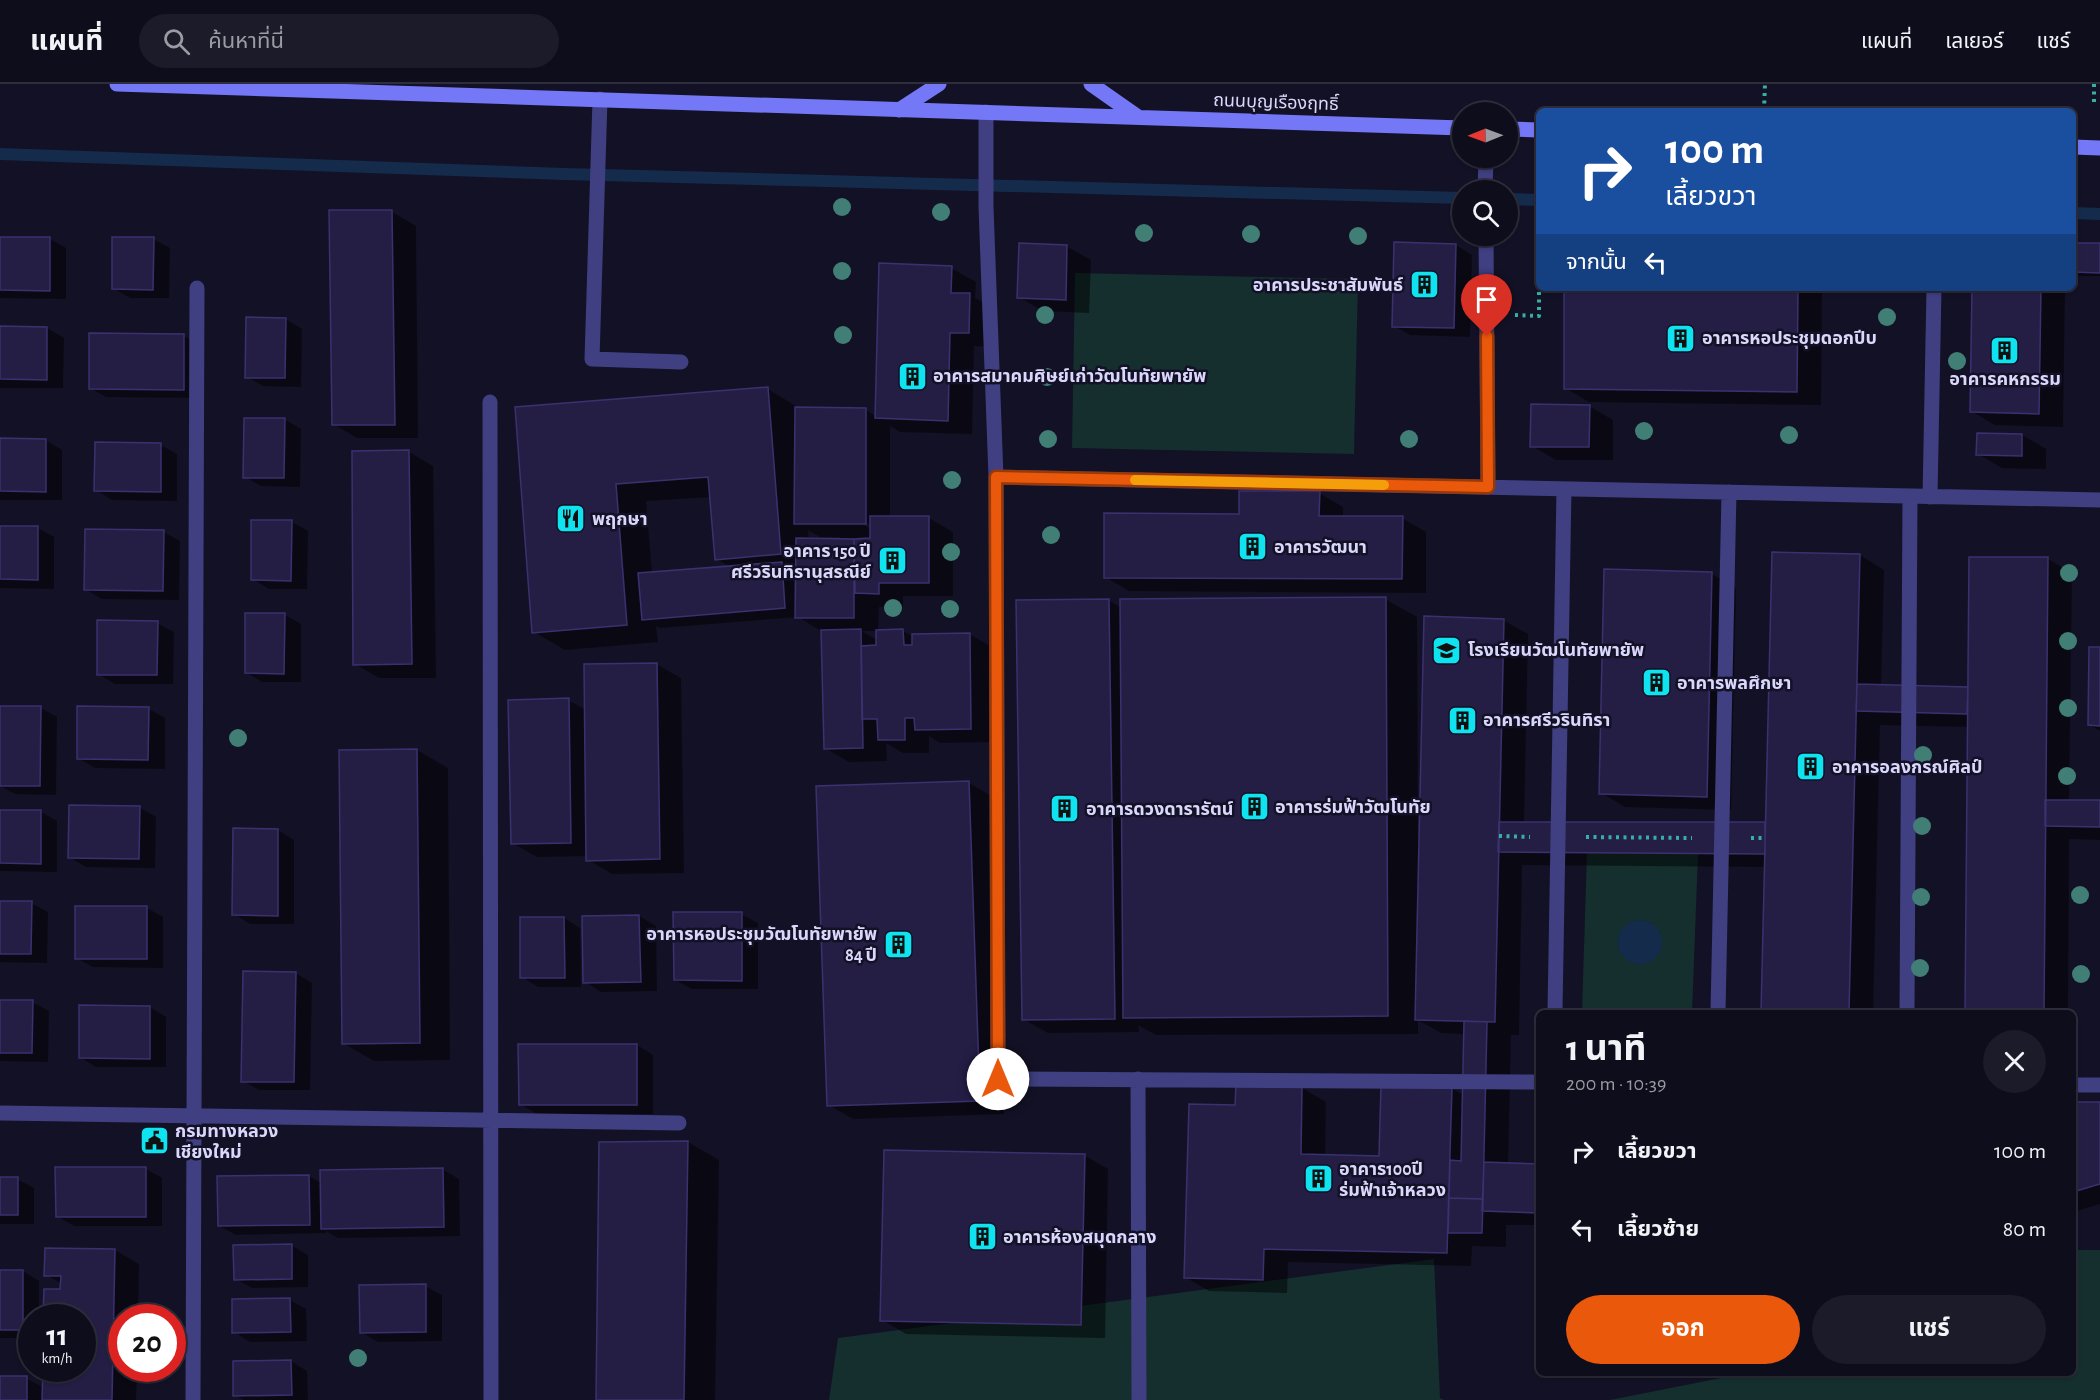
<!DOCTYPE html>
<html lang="th">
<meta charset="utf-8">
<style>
:root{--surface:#0e0d1c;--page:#1c1b29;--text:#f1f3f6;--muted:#9b9ca3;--line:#2e2d3b;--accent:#ea580c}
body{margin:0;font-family:"Alegreya Sans","Noto Sans Thai",sans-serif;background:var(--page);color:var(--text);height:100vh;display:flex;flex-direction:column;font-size:22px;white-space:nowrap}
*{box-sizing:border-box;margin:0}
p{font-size:20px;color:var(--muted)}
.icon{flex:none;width:33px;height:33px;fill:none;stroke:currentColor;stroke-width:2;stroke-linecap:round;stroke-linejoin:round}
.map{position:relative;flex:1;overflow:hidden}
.panel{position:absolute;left:1536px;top:926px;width:540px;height:366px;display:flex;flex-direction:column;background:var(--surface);border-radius:9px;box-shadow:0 2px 4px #0004,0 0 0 2px var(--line)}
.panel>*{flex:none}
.hud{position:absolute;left:1536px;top:24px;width:540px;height:183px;border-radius:9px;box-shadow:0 2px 4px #0004,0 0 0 2px var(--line);background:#1a4fa0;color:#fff;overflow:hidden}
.needle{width:39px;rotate:269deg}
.fabs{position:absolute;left:1452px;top:18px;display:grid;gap:12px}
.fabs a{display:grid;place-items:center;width:66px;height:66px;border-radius:50%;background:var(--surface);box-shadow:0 2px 4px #0004,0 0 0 2px var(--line);font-size:30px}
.speed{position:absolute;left:18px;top:1220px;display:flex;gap:12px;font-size:30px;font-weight:700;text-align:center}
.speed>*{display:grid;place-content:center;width:78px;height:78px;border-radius:50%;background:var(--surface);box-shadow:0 2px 4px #0004,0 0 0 2px var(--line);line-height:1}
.speed small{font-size:15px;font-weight:400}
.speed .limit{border:9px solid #d22;background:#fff;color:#111}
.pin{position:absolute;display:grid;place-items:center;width:51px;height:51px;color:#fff;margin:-62px -26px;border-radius:50% 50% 50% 0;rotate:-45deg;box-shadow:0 0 6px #0007}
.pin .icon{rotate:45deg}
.me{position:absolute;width:66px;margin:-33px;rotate:0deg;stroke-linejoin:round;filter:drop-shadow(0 0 4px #0008)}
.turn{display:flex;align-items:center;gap:21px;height:126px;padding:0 30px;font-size:27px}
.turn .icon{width:78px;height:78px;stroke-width:2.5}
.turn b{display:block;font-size:42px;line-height:51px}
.then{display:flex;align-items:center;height:57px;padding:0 30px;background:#0003;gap:12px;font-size:22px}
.round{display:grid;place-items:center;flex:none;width:63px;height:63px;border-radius:32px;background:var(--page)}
.overview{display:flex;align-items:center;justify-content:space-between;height:102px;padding:0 30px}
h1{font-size:36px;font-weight:700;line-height:45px}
.primary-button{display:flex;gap:12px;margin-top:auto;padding:12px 30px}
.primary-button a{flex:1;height:69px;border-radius:36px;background:var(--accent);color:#fff;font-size:24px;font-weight:700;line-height:69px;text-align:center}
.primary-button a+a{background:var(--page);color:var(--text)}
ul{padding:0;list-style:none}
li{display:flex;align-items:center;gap:18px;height:78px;padding:0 30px}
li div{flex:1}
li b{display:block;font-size:22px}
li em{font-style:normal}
header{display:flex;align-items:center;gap:36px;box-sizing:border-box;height:84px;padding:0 30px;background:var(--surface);border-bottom:2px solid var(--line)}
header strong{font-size:28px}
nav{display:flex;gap:33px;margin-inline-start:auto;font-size:21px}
.search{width:420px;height:54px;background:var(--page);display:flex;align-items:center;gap:15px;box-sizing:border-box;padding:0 21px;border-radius:33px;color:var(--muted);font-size:22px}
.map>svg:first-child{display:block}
</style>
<header>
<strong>แผนที่</strong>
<div class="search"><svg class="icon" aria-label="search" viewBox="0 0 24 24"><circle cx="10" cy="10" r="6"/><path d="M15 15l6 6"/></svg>ค้นหาที่นี่</div>
<nav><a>แผนที่</a><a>เลเยอร์</a><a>แชร์</a></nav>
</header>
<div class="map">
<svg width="2100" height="1316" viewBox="0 0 2100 1316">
<rect width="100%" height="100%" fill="#131125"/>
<path fill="#142f2d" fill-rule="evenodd" d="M1075,189L1358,195L1354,370L1072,364Z
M1587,768L1698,770L1692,928H1582ZM1641,836L1651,839L1660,848L1639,880C1610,872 1612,841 1641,836Z
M2073,1166H2100V1316H1610L1746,1289L2073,1288Z
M1434,1175L1440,1314L1444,1316H829L838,1254Z"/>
<path fill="#142b4c" d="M1618 858a22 22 0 1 1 44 0a22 22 0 1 1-44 0Z"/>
<path fill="#0007" fill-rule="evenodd" d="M392,128L416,142L418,354H357L333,340Z
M0,154L50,155L66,164V215L0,214Z
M153,155L170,164L169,214H130L113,204Z
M2073,160L2100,161V192H2073Z
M1456,161L1472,171L1470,253L1410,251L1394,242Z
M1066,162L1091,176L1089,229L1043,227L1019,213Z
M951,184L976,198L975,214L994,224L993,263L974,262L972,350L900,348L890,342V433L929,434L953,448V512H903V523H879L878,547H903L914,553L969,550L994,564L995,658L940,659L929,652V669H903L886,659L887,677L849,678L825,664L821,547L798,533L660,544L656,542L658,558L565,566L534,548L516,325L768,305L799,324L866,326L876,332ZM711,413L716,475L730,483L652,489L646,417ZM860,435L872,442V445L858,438ZM808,446L820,453H840V456H809ZM862,547H877V556Z
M1566,204H1822L1821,321L1589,318L1565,304Z
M1973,204H2065L2063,343L1995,341L1971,327Z
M286,235L302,245L301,303L263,302L247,293Z
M0,244H47L64,254L63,304H0Z
M90,251L184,252L200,261V314L106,313L90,304Z
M1589,322L1613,336V376H1556L1532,362Z
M284,335L301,345L300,403L261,402L245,393Z
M2022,351L2046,365V385L2002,384L1978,370Z
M0,355L46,356L62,366V416H0Z
M161,361L177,370V417L112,416L96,406Z
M409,368L433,382L436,594H379L355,580Z
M1319,409L1343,423V433L1402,434L1426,448V509L1129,507L1105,493L1241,431Z
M292,438L308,447L307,505H269L253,495Z
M0,444H38L54,453V505L0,504Z
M164,448L180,457L179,516L102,515L85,505Z
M1860,471L1884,486L1881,602L1969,604L2048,475L2072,489L2069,718H2100V756L2069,755L2068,928L1966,927L1969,643L1880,641L1873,928H1762L1766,783L1522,781L1519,951H1511L1508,1081H1539V1141H1506V1163L1472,1162L1471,1182L1288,1178L1287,1209L1209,1207L1185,1193L1236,1022L1302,1004L1326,1018L1325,1072L1380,1073L1451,1004L1464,1011L1465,950L1441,949L1418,936V950L1156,951L1138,941L1139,948L1048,949L1023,935L1108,516L1122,524L1385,515L1417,533L1418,757H1420L1503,536L1528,550L1524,739L1767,740Z
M1712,490L1736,504L1731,726L1625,723L1601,709Z
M246,531H285L301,540V598H262L246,588Z
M157,539L174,548L173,600H115L98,590Z
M2100,564V647L2090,641Z
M656,580L681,594L684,789L612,790L588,776V772L537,773L512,759L568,616L586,626Z
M0,623L41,624L57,633L56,711L15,710L0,702Z
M149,625L165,634V685L95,684L78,674Z
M417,666L448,684L450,976L374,977L343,959Z
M969,699L993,713L1004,1030L853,1035L829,1021Z
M139,723L156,733L155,784L86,783L69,773Z
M0,727L41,728L57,737V788L0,787Z
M278,746L294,756V840H250L234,830Z
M0,819H31L48,828L47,879L0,878Z
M147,824L163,833V884L93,883L76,874Z
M741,830L758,839V905H692L675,896Z
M639,832L656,842L657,907L601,908L585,898L583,833Z
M564,834L580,844L581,903H538L522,893Z
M295,889L312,899L310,1006H259L243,997Z
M0,917L32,918L49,927L48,978L0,977Z
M150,923L166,933V983H96L80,973Z
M637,961L653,971V1030H537L520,1020Z
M2073,1019H2100V1120L2073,1128Z
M688,1058L719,1076L715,1316H598Z
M1084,1071L1108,1085L1105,1254L906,1250L882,1236Z
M146,1085L162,1094V1142H74L57,1132Z
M442,1085L459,1095L460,1152L338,1154L326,1147V1149L236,1151L219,1142L218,1094L309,1092L321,1099Z
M0,1094L17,1095L34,1104V1140H0Z
M291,1161L308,1171V1203L252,1204L236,1195Z
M115,1166L139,1180L138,1233H122V1284H137L136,1316H0V1294H26L44,1304V1284H82V1233H45L62,1207V1200L46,1191Z
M0,1187H23L39,1197V1233H32V1254H0Z
M425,1202L442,1211V1257L378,1258L361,1248Z
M290,1216L306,1225L307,1257L250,1258L234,1248Z
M291,1277L307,1287L308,1316H244L235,1311Z"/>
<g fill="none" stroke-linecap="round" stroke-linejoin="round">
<path stroke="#142b4c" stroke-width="12" d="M0,70L564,90L1462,114
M1508,115L1539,116
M2073,129L2100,130"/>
</g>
<path fill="#241e45" stroke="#3b316f" stroke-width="1.5" d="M329,126H392L395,341H332Z
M0,153H50V207L0,206Z
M112,153H154L153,206L112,205Z
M1394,158L1456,160L1454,244L1392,243Z
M1019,159L1067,161L1066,216L1017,214Z
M2073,159H2100V189L2073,188Z
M879,179L952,182L951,209H970L969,249H950L948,337L875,334Z
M1564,204H1798L1797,308L1564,305Z
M1972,204H2041L2039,330L1970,328Z
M246,233L286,234L285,294H245Z
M0,242L47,243V296L0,295Z
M89,249L184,250V306L89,305Z
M768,303L781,470L715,476L708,393L616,400L627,541L532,549L515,323Z
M1531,320L1590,321L1589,363H1530Z
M795,323L866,324V440H794Z
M244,334H285L284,394H243Z
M1977,349L2022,350V372L1976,371Z
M0,354L46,355V408L0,407Z
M95,358L161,359V408L94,407Z
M409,366L412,580L353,581L352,367Z
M1239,407H1320L1319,432H1403L1402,495L1104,494V429L1239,430Z
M870,432H929V499H879V510L855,509L854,455L870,454Z
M251,436H292L291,497L251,496Z
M0,442H38V496L0,495Z
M85,445L164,446L163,507L84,506Z
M796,454L854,455V534H795Z
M1772,468L1860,470L1849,928H1761Z
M1969,473H2048L2044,928H1965Z
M782,478L785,524L642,536L638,489Z
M1604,485L1712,488L1707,713L1599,710Z
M1386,513L1388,932L1123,934L1120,515Z
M1109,515L1115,935L1022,936L1016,516Z
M245,529H285L284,590L245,589Z
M1424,532L1504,535L1495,938L1415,936Z
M97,536L158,537L157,591H97Z
M861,545L863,664L824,665L821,546Z
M903,545L904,561H912V550L970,549L971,645L915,646L914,634H905V656H878L877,635H862L861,562L876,561V546Z
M2089,563H2100V642L2088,641Z
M657,579L660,775L586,777L584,580Z
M1857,600L1968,603L1967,630L1856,627Z
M569,614L571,759L511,760L508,616Z
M0,622H41L40,702H0Z
M77,622L149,623L148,676L77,675Z
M417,665L420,959L342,960L339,666Z
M969,697L980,1017L827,1022L816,702Z
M2045,716H2100V743L2045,742Z
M69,721L140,722L139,775L68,774Z
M0,726H41V780L0,779Z
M1499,738H1765V770L1498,768Z
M233,744L278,745V832L232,831Z
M0,817H32L31,870H0Z
M75,822H147V875H75Z
M673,828H742V897L674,896Z
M639,831L641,898L583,899L582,832Z
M520,833H564L565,894H520Z
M243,887L296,888L294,998H241Z
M0,916H33L32,969H0Z
M79,921L150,922V975L79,974Z
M1464,937L1487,938L1483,1115L1449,1114L1450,1076L1461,1077Z
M518,960H637V1021H519Z
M1236,1001L1302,1003L1301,1070L1379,1072L1381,1001L1452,1003L1447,1169L1264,1165L1263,1196L1184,1194L1189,1020L1235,1021Z
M2073,1018H2100V1100L2073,1108Z
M688,1057L684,1316H596L599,1058Z
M884,1066L1085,1070L1081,1241L880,1237Z
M1484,1078L1539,1080V1129L1482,1127Z
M55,1083H146V1133H56Z
M443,1084L444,1143L321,1145L320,1086Z
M309,1091L310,1141L218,1142L217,1092Z
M0,1093H18V1131H0Z
M1449,1114L1483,1115L1482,1149H1448Z
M292,1160V1195L234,1196L233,1161Z
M45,1164L115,1165L112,1316H42L43,1284H82V1233H43L44,1205H60L61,1192H44Z
M0,1186H23V1246H0Z
M426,1200V1248L360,1249L359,1201Z
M290,1214L291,1248L232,1249V1215Z
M291,1276L292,1311L233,1312V1277Z
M0,1292H27V1316H0Z"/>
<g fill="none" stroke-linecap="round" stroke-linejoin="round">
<path stroke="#37b0a4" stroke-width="4" stroke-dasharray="3 4.5" stroke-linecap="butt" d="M2094,0V19
M1764,27L1765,0
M1515,231L1539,232V184
M1499,752L1530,753
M1586,753L1692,754
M1751,754H1765"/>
<path stroke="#3f3f81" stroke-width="15" d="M600,15L592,275L681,278
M986,28V123L996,393L998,995L1539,998
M1485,106L1486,74
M1486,152L1488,403
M996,393L2100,416
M1930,413L1934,204
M1555,928L1564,405
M1718,928L1729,408
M1907,928L1910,412
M1138,995L1139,1316
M2073,1001H2100"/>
<path stroke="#3f3f81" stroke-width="15" d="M490,318L491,1316
M0,1029C226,1034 453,1034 679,1039
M193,1316L197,204"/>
<path stroke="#7477f6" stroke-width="15" d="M117,0L1462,44
M1091,0L1138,33
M899,26L939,0
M1508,45L1539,46
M2073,63L2100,64"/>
</g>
<g fill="#417e75">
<circle cx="842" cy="123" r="9"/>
<circle cx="941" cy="128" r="9"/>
<circle cx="1144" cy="149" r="9"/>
<circle cx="1251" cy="150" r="9"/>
<circle cx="1358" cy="152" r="9"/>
<circle cx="842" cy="187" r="9"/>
<circle cx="1045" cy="231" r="9"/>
<circle cx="1887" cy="233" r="9"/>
<circle cx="843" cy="251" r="9"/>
<circle cx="1957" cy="277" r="9"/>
<circle cx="1047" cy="293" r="9"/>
<circle cx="1644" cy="347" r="9"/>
<circle cx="1789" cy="351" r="9"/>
<circle cx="1048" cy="355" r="9"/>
<circle cx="1409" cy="355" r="9"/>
<circle cx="952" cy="396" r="9"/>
<circle cx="1051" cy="451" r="9"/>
<circle cx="951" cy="468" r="9"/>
<circle cx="2069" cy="489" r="9"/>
<circle cx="893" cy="524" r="9"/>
<circle cx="950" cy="525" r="9"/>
<circle cx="2068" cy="557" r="9"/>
<circle cx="2068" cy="624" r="9"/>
<circle cx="238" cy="654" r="9"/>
<circle cx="1923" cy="671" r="9"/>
<circle cx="2067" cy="692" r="9"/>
<circle cx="1922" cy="742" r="9"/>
<circle cx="2080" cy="811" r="9"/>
<circle cx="1921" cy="813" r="9"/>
<circle cx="1920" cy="884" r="9"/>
<circle cx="2081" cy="890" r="9"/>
<circle cx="358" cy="1274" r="9"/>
</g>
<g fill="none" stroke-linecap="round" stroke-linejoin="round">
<defs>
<path id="route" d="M998,995L996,393L1488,403L1487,252"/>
</defs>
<use href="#route" stroke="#983908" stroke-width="15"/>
<use href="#route" stroke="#ea580c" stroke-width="10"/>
<path stroke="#f59e0b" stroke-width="10" d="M1135,396L1384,401"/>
</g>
<defs>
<symbol id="building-square" viewBox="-11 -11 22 22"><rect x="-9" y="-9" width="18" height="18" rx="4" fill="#10e3f0" stroke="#131125"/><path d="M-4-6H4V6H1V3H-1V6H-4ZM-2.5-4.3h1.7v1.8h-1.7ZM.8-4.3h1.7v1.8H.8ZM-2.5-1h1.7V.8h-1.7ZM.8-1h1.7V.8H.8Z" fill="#111"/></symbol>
<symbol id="restaurant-square" viewBox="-11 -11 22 22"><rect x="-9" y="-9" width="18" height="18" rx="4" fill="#10e3f0" stroke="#131125"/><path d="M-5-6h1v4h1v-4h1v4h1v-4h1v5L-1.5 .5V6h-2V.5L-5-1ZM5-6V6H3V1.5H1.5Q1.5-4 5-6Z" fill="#111"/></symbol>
<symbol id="school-square" viewBox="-11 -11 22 22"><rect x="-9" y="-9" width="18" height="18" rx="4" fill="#10e3f0" stroke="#131125"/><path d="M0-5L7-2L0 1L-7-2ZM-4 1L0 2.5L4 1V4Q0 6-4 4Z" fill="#111"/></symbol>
<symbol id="civic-square" viewBox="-11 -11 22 22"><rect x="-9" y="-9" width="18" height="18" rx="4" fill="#10e3f0" stroke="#131125"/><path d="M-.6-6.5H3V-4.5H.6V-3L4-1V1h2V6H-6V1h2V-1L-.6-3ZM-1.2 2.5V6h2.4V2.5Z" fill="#111"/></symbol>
</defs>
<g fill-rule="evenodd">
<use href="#building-square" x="1408" y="184" width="33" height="33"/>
<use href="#building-square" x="1664" y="238" width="33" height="33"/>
<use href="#building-square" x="1988" y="250" width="33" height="33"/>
<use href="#building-square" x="896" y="276" width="33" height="33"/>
<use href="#restaurant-square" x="554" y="418" width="33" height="33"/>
<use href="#building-square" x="1236" y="446" width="33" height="33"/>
<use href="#building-square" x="876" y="460" width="33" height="33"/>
<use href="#school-square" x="1430" y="550" width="33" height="33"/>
<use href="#building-square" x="1640" y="582" width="33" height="33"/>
<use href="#building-square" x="1446" y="620" width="33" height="33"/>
<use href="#building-square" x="1794" y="666" width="33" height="33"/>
<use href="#building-square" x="1238" y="706" width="33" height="33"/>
<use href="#building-square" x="1048" y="708" width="33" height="33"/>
<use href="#building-square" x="882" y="844" width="33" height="33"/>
<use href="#civic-square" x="138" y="1040" width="33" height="33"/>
<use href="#building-square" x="1302" y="1078" width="33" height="33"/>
<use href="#building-square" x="966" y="1136" width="33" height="33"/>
</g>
<g text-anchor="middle" stroke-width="5" stroke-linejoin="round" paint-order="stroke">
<g font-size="18" fill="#dad7fc" stroke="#131125">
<text transform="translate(1276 18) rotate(2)" y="6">ถนนบุญเรืองฤทธิ์</text>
</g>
<g font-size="18" font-weight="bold" fill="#dad7fc" stroke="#131125" text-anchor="start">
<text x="1403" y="207" text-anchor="end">อาคารประชาสัมพันธ์</text>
<text x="1702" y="260">อาคารหอประชุมดอกปีบ</text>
<text x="933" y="298">อาคารสมาคมศิษย์เก่าวัฒโนทัยพายัพ</text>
<text x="2005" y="301" text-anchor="middle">อาคารคหกรรม</text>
<text x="592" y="441">พฤกษา</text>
<text x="1274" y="469">อาคารวัฒนา</text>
<text x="871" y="473" text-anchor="end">อาคาร 150 ปี<tspan x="871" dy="21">ศรีวรินทิรานุสรณีย์</tspan></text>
<text x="1468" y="572">โรงเรียนวัฒโนทัยพายัพ</text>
<text x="1677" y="605">อาคารพลศึกษา</text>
<text x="1483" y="642">อาคารศรีวรินทิรา</text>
<text x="1832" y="689">อาคารอลงกรณ์ศิลป์</text>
<text x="1275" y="729">อาคารร่มฟ้าวัฒโนทัย</text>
<text x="1086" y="731">อาคารดวงดารารัตน์</text>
<text x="877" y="856" text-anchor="end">อาคารหอประชุมวัฒโนทัยพายัพ<tspan x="877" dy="21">84 ปี</tspan></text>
<text x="175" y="1053">กรมทางหลวง<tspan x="175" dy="21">เชียงใหม่</tspan></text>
<text x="1339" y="1091">อาคาร100ปี<tspan x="1339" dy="21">ร่มฟ้าเจ้าหลวง</tspan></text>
<text x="1003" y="1159">อาคารห้องสมุดกลาง</text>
</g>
</g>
</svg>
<div class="fabs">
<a><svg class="needle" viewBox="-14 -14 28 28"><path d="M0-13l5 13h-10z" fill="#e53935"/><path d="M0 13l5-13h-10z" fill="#9b9ca3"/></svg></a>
<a><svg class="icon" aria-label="search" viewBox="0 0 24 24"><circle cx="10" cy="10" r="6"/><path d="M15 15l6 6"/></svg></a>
</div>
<div class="speed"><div>11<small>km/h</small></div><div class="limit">20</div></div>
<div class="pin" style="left:1487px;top:252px;background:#d93025"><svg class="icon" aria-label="arrive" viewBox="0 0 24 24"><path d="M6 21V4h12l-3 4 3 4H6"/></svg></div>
<svg class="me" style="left:998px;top:995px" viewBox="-20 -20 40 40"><circle r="19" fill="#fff"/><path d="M0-13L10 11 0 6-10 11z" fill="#ea580c"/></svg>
<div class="hud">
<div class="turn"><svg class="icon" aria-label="right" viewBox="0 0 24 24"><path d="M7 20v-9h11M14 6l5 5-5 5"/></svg><div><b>100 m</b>เลี้ยวขวา</div></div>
<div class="then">จากนั้น<svg class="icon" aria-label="left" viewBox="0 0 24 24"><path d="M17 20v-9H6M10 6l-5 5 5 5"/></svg></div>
</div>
<section class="panel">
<div class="overview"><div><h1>1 นาที</h1><p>200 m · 10:39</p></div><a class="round"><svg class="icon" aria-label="close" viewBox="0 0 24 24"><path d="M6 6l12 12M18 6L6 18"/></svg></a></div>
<ul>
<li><svg class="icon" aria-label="right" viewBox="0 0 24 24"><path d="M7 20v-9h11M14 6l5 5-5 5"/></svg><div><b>เลี้ยวขวา</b></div><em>100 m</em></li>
<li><svg class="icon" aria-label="left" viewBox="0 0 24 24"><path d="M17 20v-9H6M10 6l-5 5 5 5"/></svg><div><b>เลี้ยวซ้าย</b></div><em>80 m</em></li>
</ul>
<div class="primary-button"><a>ออก</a><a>แชร์</a></div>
</section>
</div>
